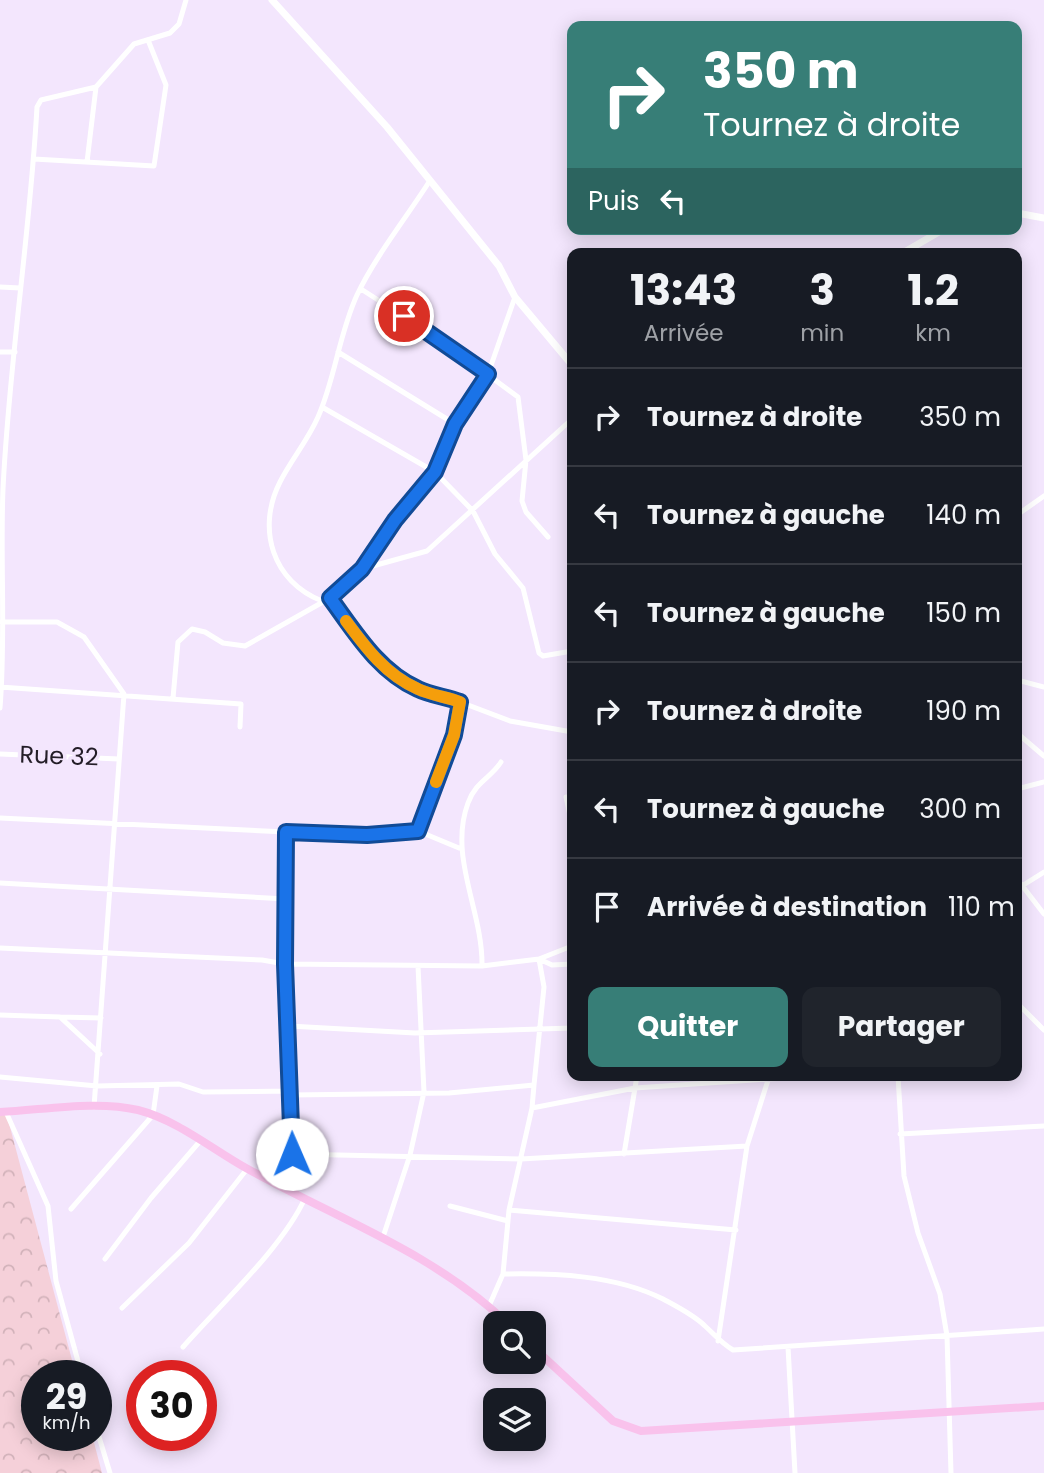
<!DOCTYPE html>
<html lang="fr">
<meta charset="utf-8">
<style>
:root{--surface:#171b24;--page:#20242c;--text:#f1f3f6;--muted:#9ea1a6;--line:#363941;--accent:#377e77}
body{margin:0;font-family:Poppins,sans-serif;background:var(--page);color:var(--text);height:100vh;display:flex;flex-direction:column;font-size:26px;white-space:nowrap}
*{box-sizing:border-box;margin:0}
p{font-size:23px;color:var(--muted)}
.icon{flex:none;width:38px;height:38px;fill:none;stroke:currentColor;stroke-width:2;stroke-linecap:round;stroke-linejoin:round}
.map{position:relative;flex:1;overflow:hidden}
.side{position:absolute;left:567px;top:248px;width:455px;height:833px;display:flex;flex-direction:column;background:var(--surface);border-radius:14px;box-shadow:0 4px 18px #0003}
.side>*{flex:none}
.guide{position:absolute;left:567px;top:21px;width:455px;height:214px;border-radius:14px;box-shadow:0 4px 18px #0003;background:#377e77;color:#fff;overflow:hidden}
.buttons{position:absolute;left:483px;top:1311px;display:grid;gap:14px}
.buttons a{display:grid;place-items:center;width:63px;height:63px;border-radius:14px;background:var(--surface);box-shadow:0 4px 18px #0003;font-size:35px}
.speed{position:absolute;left:21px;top:1360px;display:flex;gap:14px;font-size:35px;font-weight:700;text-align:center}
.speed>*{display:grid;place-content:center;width:91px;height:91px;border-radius:50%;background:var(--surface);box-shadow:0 4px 18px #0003;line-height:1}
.speed small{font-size:18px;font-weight:400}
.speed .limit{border:10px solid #d22;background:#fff;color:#111}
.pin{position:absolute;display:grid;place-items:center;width:60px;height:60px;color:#fff;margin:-30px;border:4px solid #fff;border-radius:50%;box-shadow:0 2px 7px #0007}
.me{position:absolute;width:77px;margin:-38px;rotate:359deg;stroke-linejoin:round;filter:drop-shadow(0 0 5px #0008)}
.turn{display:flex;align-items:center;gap:24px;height:147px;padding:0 21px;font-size:32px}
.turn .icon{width:91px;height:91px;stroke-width:2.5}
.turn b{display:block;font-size:49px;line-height:60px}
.then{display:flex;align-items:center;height:66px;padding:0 21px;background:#0003;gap:14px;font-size:26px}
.eta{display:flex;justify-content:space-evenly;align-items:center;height:119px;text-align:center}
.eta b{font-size:42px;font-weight:700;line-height:49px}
.action{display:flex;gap:14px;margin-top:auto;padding:14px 21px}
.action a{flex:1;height:80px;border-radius:14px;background:var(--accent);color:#fff;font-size:28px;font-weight:700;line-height:80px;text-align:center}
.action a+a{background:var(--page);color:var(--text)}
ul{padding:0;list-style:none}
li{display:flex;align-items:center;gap:21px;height:98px;padding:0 21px;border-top:2px solid var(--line)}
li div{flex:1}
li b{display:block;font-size:26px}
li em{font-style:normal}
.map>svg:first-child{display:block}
</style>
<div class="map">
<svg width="1044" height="1473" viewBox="0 0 1044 1473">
<defs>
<pattern id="park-crowns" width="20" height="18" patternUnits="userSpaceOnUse" patternTransform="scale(1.75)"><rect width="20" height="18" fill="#f5d0d9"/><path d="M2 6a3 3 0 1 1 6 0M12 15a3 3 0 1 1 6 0" fill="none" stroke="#d2b2ba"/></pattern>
</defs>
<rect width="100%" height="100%" fill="#f3e6fd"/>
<path fill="url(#park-crowns)" d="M6,1112L76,1375L37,1376V1435H92L102,1473H0V1113Z"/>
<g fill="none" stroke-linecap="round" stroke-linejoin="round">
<path stroke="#fff" stroke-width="5" d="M34,159L154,166L166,85L148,40
M87,162L96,87
M0,287L20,288
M361,289L446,344L518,397L526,460L522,501L526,512L548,537
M0,352H15
M338,352L455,424
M322,407L435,472L473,511L495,554L523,588L539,653L543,656L572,651
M1017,515L1044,496
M362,569L395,520L435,472L455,424L488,374L515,297
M330,598L369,652L391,673L420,690L439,694L510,721L572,732
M322,601C273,582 256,529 280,482C291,460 308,440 318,417C335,379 339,334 357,295C375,257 406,218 429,182
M1,622H57L84,637L124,694L94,1107
M1017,680L1044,687
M0,687L241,704L240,727
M173,698L178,642L192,629L205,632L223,643L245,646L330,598L362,569L427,551L572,419
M0,708C6,635 0,562 3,489C9,362 30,235 37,107L41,100L96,87L134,44L170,33L179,24L186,0
M1017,733L1044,756
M0,754L119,759
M1017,789L1044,782
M566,797L572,825
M0,818L286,832L367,835L418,831L459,848
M418,831L455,735L460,702
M1017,879L1044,914
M0,883L286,899
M1017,889L1044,872
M0,948L262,960L285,964L286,832
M539,959L552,965L572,964
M482,966C483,911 448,857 468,803C476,781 491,778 501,762
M1017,1003L1044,1030
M0,1015L60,1017L100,1054
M60,1017L101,1018
M289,1026L415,1033L572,1028
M898,1076L904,1176L918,1233L940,1294L947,1336L951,1473
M0,1077L97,1086L179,1084L203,1092L291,1091
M291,1095L449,1093L534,1085L544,987L539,959
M532,1108L635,1088L814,1076
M6,1112L48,1206L56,1281L82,1376
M900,1134L1044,1126
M292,1154L521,1159L747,1146
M624,1154L637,1076
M290,1190L291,1095L285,964L482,966L539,959L572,946
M450,1206L508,1221
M71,1209L153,1115L157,1086
M509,1210L736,1230
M383,1237L410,1155L424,1092L418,966
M105,1259L151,1198L201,1140
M503,1274C555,1273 615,1275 663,1299C676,1306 694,1315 705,1326C715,1335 721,1343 733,1350L1044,1329
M489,1306L503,1274L509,1210L532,1108L534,1085
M122,1308L189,1243L247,1169
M718,1341L747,1146L769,1077
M183,1347C220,1305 283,1247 305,1198
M788,1347L795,1473
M96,1427L110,1473"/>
<path stroke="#fff" stroke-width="7" d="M272,0L387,127L499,266L515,297L572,365
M1017,213L1044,218
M901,254L944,229"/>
<path stroke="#f9c2ec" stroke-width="8" d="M0,1112C44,1110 96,1100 138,1110C177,1120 212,1149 246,1168C335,1218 433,1252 507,1323
M534,1348L613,1421L641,1431L1044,1406"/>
</g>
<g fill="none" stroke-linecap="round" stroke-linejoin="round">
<defs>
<path id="route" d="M292,1154L285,964L286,832L367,835L418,831L454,735L460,702C447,697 430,695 418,689C378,671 355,632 330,598L362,569L395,520L435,472L455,424L488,374L404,316"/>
</defs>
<use href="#route" stroke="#114b97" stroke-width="18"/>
<use href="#route" stroke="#1a73e8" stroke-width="12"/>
<path stroke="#f59e0b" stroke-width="12" d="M346,621C366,648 386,675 418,689C430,695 447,697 460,702L454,735L436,782"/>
</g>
<g text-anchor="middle" stroke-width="7" stroke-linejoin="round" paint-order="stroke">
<g font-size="24" fill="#231d27" stroke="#f3e6fd">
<text transform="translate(59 756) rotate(2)" y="8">Rue 32</text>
</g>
</g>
</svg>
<div class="buttons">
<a><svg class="icon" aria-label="search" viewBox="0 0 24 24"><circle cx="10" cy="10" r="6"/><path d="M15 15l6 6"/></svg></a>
<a><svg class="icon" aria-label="layers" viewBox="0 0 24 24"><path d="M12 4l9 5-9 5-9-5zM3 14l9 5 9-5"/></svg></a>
</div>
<div class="speed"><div>29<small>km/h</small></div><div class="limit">30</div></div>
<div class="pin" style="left:404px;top:316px;background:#d93025"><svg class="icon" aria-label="arrive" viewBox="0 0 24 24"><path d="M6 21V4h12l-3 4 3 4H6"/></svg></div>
<svg class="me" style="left:292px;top:1154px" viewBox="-20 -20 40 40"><circle r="19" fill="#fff"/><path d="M0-13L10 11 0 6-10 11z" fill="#1a73e8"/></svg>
<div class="guide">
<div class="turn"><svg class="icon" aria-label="right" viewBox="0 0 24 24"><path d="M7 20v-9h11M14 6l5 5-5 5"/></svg><div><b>350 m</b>Tournez à droite</div></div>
<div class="then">Puis<svg class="icon" aria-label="left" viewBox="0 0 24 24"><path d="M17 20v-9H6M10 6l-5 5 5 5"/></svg></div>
</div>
<section class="side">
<div class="eta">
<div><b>13:43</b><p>Arrivée</p></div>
<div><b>3</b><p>min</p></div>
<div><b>1.2</b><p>km</p></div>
</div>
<ul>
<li><svg class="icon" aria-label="right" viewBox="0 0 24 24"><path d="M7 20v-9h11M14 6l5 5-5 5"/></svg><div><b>Tournez à droite</b></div><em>350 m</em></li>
<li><svg class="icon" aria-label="left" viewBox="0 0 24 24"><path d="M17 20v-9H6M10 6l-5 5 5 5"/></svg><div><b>Tournez à gauche</b></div><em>140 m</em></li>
<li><svg class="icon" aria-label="left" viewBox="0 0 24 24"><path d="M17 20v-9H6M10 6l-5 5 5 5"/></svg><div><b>Tournez à gauche</b></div><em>150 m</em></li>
<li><svg class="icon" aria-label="right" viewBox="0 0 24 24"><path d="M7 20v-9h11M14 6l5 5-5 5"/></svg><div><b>Tournez à droite</b></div><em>190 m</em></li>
<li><svg class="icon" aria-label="left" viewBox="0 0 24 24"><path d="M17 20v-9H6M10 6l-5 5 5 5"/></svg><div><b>Tournez à gauche</b></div><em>300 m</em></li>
<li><svg class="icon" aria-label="arrive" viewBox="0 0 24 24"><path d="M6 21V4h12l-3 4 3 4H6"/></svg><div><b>Arrivée à destination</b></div><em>110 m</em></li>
</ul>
<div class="action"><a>Quitter</a><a>Partager</a></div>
</section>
</div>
